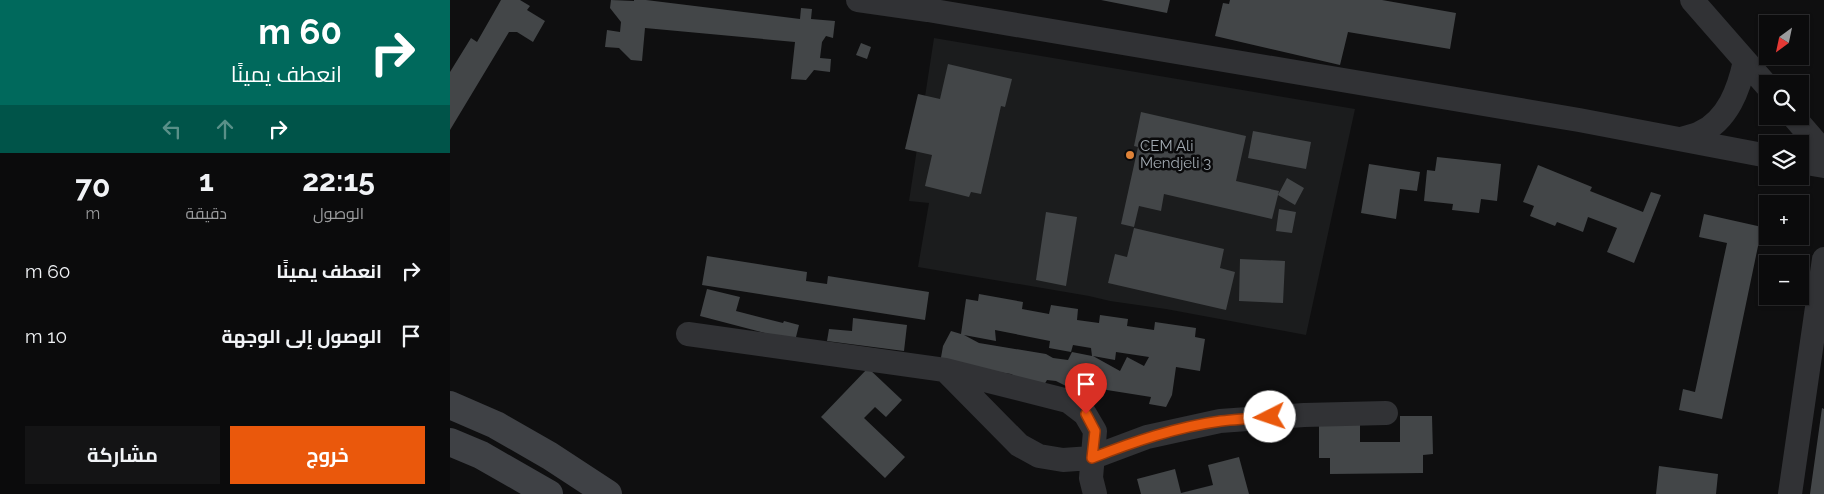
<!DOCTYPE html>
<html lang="ar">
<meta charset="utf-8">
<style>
:root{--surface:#0b0b0c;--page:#141415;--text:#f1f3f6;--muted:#9a9b9d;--line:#2b2b2d;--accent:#ea580c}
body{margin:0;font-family:Raleway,Cairo,sans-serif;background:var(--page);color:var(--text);direction:rtl;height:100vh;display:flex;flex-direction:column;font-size:19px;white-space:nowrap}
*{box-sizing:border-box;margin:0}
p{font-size:16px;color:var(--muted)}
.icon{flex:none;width:28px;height:28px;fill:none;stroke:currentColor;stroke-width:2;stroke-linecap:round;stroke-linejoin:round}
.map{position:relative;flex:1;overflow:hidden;direction:ltr}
.sheet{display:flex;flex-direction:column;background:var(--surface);width:450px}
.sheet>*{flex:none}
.banner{background:#00695c;color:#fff;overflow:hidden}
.needle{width:32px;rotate:213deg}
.controls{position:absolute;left:1309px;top:15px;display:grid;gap:10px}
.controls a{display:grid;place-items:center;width:50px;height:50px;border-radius:0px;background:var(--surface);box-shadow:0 1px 4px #0004,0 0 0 1px var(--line);font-size:25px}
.pin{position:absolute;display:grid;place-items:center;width:42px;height:42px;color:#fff;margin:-51px -21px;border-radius:50% 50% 50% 0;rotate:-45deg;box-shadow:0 0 5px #0007}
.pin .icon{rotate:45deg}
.me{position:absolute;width:55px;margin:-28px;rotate:266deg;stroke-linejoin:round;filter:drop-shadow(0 0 4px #0008)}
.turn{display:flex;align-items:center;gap:18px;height:105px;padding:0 25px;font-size:22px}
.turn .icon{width:65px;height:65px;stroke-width:2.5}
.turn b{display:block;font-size:35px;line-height:42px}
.lanes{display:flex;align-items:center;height:48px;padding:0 25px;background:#0003;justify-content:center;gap:25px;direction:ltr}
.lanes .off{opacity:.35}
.eta{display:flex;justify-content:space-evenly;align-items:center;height:85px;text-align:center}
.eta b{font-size:30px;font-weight:700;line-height:35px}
.primary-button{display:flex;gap:10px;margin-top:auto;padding:10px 25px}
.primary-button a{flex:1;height:58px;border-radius:0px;background:var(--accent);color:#fff;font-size:20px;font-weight:700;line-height:58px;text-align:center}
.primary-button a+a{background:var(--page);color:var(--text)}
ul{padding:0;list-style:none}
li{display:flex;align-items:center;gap:15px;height:65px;padding:0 25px}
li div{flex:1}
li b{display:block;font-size:19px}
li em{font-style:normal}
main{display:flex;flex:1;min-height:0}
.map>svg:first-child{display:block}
</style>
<main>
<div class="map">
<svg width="1374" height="494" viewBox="0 0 1374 494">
<rect width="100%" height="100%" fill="#0f0f10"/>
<path fill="#1b1c1d" d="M484,38L905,109L856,335L716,309L660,301L639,296L468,267L479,203L459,201Z"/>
<path fill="#434648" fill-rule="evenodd" d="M51,0H70L80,6L77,10L95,21L83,42L67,32H59L0,130V72L21,38L27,42Z
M161,0L184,1V0H196L350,19L351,8L362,9L361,19L385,21L383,38L376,36L372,42L370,58L381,59L380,72L364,70L356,80L341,79L345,42L195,28L192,61L181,60L169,48L155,47L157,30L170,32L171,22L160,8Z
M651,0H720L717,13Z
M780,0H932L1006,13L1000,49L898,32L890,65L765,36L773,3L779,4Z
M411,43L421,47L417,59L406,55Z
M498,64L562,79L555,107L551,106L531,194L521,192L519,197L475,186L482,155L455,149L468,94L490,99Z
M691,112L796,136L786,181L829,191L828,195L837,178L854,188L845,205L828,195L822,219L714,194L711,211L689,206L684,227L671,224L688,147L684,146Z
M803,131L861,142L856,169L798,158Z
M987,157L1051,164L1047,201L1031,199L1029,213L1002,210L1003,204L974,201L977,170L985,171Z
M919,164L970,172L967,191L950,189L946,219L911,213Z
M1088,165L1142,187L1140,191L1193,212L1201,192L1211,195L1184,263L1157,252L1167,228L1138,217L1133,232L1107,222L1105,226L1080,216L1084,206L1073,202Z
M829,209L846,212L842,233L826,231Z
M596,212L627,217L616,286L586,280Z
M1254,214L1312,227L1272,419L1229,410L1233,389L1245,392L1277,243L1249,237Z
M684,228L774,249L770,268L785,272L776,310L658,283L665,254L677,257Z
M257,256L357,272L356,281L377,284L378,276L479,292L475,320L252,285Z
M790,259L835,261L833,303L789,301Z
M257,289L290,297L286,311L333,323L334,321L349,325L345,341L250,316Z
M529,294L573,302L572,309L599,314L601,305L628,309L627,320L649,323L650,315L678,319L677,326L704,330L705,322L746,328L745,337L755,339L750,371L726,367L722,395L716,407L699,404L701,397L638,387L634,395L606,381L597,380L591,390L561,374L490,363L493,346L501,331L511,334L516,299L528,301ZM545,330L600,341L599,348L621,352L623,345L641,348L642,356L622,352L618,360L603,358L596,354L529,343L514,335L546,341ZM666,352L699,357L694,366L677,357L670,371L643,356L665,360Z
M403,318L457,325L454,351L377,341L379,329L402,331Z
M418,368L452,400L436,417L425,407L414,418L455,457L435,478L371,417Z
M1372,408L1374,409V494H1360Z
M869,416H910V442H950V416H982L983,454L973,455V473L880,474V458H869Z
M789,457L799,494H691L687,479L725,469L731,493L763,485L758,465Z
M1209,466L1268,474L1266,494H1206Z"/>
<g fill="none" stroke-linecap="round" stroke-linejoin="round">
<path stroke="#313235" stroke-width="24" d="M408,0L478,10L1129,120L1318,156
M1242,0L1318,87
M1343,116L1374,152
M1231,139C1237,137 1244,136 1250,133C1278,120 1289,89 1295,61
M1350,162L1374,166
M238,334L495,370L618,401L635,414L645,431L641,478L645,494
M495,370L569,445L589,456L613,460L641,458L697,437L770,421L854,415L936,413
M1340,494L1374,259"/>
<path stroke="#3f4145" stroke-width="28" d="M0,405L46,425L100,456L158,494
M0,442L31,455L99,494"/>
</g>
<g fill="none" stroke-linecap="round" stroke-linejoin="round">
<defs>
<path id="route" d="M636,414L645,431L642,458C683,442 726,427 771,421C787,419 804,418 820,417"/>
</defs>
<use href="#route" stroke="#983908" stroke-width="12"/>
<use href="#route" stroke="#ea580c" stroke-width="9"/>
</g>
<circle fill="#df8338" stroke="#0a0a0b" stroke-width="2" cx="680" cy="155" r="5"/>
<g text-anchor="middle" stroke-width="5" stroke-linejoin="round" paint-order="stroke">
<g font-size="15" fill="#a1a9b0" stroke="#0a0a0b" text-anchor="start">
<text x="690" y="151">CEM Ali<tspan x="690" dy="17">Mendjeli 3</tspan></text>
</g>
</g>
</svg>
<div class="controls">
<a><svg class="needle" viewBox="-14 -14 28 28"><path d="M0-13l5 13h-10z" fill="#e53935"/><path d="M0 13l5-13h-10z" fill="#9a9b9d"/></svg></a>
<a><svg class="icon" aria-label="search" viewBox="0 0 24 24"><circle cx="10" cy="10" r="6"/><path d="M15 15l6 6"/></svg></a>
<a><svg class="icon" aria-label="layers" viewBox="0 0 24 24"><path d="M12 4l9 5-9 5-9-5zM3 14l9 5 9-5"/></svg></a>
<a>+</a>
<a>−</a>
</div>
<div class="pin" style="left:636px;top:414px;background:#d93025"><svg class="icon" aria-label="arrive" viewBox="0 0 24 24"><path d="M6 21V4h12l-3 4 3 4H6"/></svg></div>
<svg class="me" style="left:820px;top:417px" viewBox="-20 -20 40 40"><circle r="19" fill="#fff"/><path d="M0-13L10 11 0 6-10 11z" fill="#ea580c"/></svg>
</div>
<section class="sheet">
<div class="banner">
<div class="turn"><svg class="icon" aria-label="right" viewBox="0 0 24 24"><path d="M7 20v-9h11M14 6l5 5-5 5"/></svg><div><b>60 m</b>انعطف يمينًا</div></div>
<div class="lanes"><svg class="icon off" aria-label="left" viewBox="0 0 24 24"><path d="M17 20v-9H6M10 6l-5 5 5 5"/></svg><svg class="icon off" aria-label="ahead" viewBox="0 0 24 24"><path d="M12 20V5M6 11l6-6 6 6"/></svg><svg class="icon" aria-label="right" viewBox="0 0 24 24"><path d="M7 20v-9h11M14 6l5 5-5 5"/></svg></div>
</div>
<div class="eta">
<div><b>22:15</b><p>الوصول</p></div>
<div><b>1</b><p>دقيقة</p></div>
<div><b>70</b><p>m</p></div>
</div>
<ul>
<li><svg class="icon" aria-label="right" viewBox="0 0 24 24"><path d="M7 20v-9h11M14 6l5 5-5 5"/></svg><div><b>انعطف يمينًا</b></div><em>60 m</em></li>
<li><svg class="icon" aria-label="arrive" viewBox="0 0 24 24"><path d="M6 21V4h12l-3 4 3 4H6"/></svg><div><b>الوصول إلى الوجهة</b></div><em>10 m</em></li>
</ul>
<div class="primary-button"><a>خروج</a><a>مشاركة</a></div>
</section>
</main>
